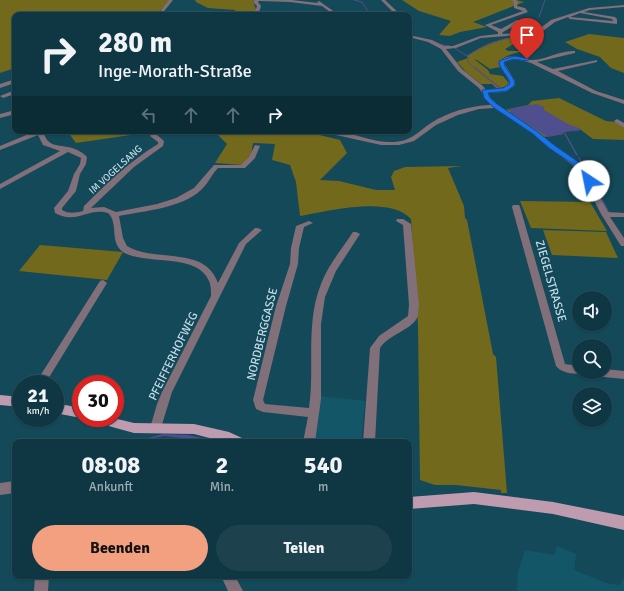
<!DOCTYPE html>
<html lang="de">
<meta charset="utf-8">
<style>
:root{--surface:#0f3743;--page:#1d424e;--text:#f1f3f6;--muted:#9bacb2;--line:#2f515c;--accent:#f2a080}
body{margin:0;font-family:Signika,sans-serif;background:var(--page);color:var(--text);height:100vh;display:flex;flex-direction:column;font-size:15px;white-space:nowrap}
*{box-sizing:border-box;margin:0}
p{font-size:13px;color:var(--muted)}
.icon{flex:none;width:22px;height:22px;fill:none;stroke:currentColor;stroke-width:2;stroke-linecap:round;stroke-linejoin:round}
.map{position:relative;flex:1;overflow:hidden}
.drawer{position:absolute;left:12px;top:439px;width:400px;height:140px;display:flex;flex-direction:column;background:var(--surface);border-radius:8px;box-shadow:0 1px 3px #0004,0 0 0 1px var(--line)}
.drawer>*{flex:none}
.guide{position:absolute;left:12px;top:12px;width:400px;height:122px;border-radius:8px;box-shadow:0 1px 3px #0004,0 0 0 1px var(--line);background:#0f3743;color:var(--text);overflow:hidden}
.fabs{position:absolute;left:572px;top:291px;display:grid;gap:8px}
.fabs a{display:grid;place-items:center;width:40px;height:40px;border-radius:50%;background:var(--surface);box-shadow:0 1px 3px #0004,0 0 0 1px var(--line);font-size:20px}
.speed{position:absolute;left:12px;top:375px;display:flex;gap:8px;font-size:20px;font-weight:700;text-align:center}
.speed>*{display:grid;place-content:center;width:52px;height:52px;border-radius:50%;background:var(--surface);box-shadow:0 1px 3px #0004,0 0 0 1px var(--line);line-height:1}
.speed small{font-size:10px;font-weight:400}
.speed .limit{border:6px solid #d22;background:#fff;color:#111}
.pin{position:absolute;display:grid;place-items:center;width:34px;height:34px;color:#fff;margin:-41px -17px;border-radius:50% 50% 50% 0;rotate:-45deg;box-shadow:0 0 4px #0007}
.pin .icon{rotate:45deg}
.me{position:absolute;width:44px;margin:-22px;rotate:326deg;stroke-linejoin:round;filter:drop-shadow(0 0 3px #0008)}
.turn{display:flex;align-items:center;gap:14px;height:84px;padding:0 20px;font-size:18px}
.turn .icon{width:52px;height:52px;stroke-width:2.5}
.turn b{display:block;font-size:28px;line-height:34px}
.lanes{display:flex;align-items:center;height:38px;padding:0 20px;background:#0003;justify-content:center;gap:20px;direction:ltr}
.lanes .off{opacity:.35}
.eta{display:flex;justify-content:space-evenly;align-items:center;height:68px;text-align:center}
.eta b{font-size:24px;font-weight:700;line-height:28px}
.cta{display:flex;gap:8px;margin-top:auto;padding:8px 20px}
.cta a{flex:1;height:46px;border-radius:24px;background:var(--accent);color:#111;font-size:16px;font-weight:700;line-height:46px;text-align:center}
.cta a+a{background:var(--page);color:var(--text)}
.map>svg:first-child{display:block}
</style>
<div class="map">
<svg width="624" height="591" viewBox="0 0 624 591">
<rect width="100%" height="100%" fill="#144959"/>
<path fill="#135668" d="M318,396L365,401L361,442H312Z
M557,546L576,554L574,570L606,583L620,585L624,577V591H517L518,572L525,550L554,555Z"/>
<path fill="#72691c" d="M0,0H170L156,15H87L85,11L65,15H15V68L0,73Z
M195,0H271L253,1L258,15H234L235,10L208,8L196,2Z
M402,0H516L524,2L473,22L487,27L460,32L450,36L439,35L451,21L419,11Z
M589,34L624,38V73L611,68L600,57L577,49L565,42Z
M520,36L524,38L505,49L508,51H525C516,53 503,55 498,63L500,67L490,69L477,60L474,59L488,70L490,74L503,76L508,82L507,86L497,89L492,84H481L466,72L457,62L468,58L467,56C486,43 496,40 520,36Z
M559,98L606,121L616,122L624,128V140L593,139L581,130L562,132L563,134L544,137L505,110L528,105L532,101Z
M76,131H158L76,143L70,135Z
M214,131H303L340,140L347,153L320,180L339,181L376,190H395L391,177L394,171L405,167L462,166L448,168L464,206L465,218L467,220L493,354L496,357L507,493H501V490L456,485H435L420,480L418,326L411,219C390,195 328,211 300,216L296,182L290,165L272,160L275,144L253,143L251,155L243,165L215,163L227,144Z
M520,201L590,202L607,231L531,228Z
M543,230L606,232L618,258L552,255Z
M40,245L123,252L107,280L19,271Z"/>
<path fill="#4f4e8f" d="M536,104L544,107V110L568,124L581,129V130L563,132V134L548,137L512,114L509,109Z
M163,434L188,435L220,442L164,436L133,442Z"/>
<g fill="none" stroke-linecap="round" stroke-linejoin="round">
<path stroke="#4f4e8f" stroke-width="1" d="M354,0L362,2L370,15
M539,17L545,0
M438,44L450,46
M453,47L467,56C487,43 503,39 526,34
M469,59L467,61L476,69"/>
<path stroke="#4f4e8f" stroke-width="1.5" d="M475,68L500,88
M564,132L577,155
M579,158L597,191
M600,196L608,211"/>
<path fill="#816f7a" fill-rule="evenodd" d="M169,0H173L161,15H157Z
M255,0H292L318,3L317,2L319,1L339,15H334L322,6L290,2L259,1L258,2L261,6L259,12L260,15H256L255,12L257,6L253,2Z
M381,0H385L401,15H396Z
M512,0H516L518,2L517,6L525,8L528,12L491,25L501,29L517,20H521V22L503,32L502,34L532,32L539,29L551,20L589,8L624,5V7L590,10L584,12L615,17L617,19V24L570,19L568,17L555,22L543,31L535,34L481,38L456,48L446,49L462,69L483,86L486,90L504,88L508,85L509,81L498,62C512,51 518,60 531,60C546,60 560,50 575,51V53L537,62L553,69L597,60V62L558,71L596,91L624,100V104L592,93L531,63L520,60L510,59L504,63L515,81L513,87L505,92L488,93L493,102L538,132L554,146L584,168L608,212L624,213V217H610L624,238V246H621L601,214L579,170L550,148L534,134L494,108L479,109L458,115L436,125L414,141L399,145H381L336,135L314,133L311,131C319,131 328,130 336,131C359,134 382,147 405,140C415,137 423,128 431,123C448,112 469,106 490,105L479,88L458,71L441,49L428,42L409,37V35L432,40L444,46H453L480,36L498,34V32L485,25L523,11L514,8V2ZM580,13L612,19L613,21L570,17Z
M285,12H287L288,15H284L283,13Z
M15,79V83L0,88V84Z
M15,90V94L3,98L0,96Z
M15,110V114L0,118V114Z
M617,119L624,123V128L615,122L614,121Z
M36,131H45L44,133C47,146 57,145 68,147C74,148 83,152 87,157L86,164L80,174L76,191L62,208V210C69,214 75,213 83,211L84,206C107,183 130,161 158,144V142L150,136L153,132L189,131L186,133L157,135L164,141L163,146L134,167L91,208L104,207L116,212L157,204L176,198L194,188L214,165H241L249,157L255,145L260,146L255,158L245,168H218C211,175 208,184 201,190C182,208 144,211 119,216L123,238L127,246C154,263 205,245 218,283L239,243L255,228H258L262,230L246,244L172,392L160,431L156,433L152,431L150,428L157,404L162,392L211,296C211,291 211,285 209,281C197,252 146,266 123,252C109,242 119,223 108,213C89,207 76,225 55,213L54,208L68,191L74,174L80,164L81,158L68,152L0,189V184L60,151L43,145L38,135L0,150V146Z
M513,205H519L520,207L565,364L579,366V372L583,373C575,375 561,373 556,366L512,207Z
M397,219H403L411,224L419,305C418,309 419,314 417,318C411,330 388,335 380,348L375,442H363L370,348L379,336L408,316L409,305L403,225L396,221Z
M309,221L313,223L304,227L299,248L298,264L286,306L263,400L265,404L309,408C315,367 305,324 321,284C328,265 342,249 353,232H356L360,234L336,271L325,297L321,324V399L315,442H303L308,417L263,412L256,409L253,400L276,306L290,264L291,248L296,226Z
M103,280L107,283L45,384H35L100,281Z
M605,369L624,371V379L594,376L590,375L589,372H605Z
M15,481V493L0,495V483Z
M35,576H49L48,591H34Z
M221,576H235L243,591H228Z"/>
<path fill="#bf9bb0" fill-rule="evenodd" d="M0,395L21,397V407L0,405Z
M55,403L81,408V418L55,413Z
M92,418H113L134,423L194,424L229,432L242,438L244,442H225L194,434L134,433L94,422Z
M474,492L553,502L624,516V530L553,514L474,504L409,509V497Z"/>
</g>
<path fill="#1a73e8" stroke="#114b97" d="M514,56L530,59L527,61L514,59L504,62C505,71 515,76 515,85L507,91L488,93L490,98L497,104L538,132L554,145L580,163L586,169L592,181L591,183H586L579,170L576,166L549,148L533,134L493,107L484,98L482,90L503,88L510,84C509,75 499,70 499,61Z"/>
<g text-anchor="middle" stroke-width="3" stroke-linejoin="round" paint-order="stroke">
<g font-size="10" fill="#c2dbe4" stroke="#144959">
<text transform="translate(115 169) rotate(-42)" y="4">IM VOGELSANG</text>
</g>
<g font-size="12" fill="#c2dbe4" stroke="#144959">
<text transform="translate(551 281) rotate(74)" y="4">ZIEGELSTRASSE</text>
<text transform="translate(262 334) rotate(-76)" y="4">NORDBERGGASSE</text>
<text transform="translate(173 356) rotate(-64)" y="4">PFEIFFERHOFWEG</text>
</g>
</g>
</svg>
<div class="fabs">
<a><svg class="icon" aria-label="sound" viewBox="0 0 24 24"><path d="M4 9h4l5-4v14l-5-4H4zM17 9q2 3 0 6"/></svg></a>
<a><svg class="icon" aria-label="search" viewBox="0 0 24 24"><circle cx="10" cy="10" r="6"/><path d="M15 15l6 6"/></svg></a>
<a><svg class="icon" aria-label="layers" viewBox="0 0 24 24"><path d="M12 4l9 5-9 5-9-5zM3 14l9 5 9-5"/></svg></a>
</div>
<div class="speed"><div>21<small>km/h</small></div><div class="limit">30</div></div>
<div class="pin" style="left:527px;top:59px;background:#d93025"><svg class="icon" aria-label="arrive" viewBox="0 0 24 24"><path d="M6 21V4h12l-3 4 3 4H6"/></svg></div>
<svg class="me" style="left:589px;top:181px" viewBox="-20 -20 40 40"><circle r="19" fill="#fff"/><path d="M0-13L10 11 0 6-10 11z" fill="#1a73e8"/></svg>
<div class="guide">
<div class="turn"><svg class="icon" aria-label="right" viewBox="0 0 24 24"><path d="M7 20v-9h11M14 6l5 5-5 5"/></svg><div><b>280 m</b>Inge-Morath-Straße</div></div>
<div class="lanes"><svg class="icon off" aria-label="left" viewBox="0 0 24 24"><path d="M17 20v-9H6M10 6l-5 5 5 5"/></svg><svg class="icon off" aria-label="ahead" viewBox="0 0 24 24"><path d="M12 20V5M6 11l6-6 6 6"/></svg><svg class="icon off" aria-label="ahead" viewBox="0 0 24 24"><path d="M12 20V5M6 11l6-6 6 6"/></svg><svg class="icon" aria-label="right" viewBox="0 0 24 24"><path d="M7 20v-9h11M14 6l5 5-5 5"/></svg></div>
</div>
<section class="drawer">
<div class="eta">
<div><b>08:08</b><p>Ankunft</p></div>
<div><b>2</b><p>Min.</p></div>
<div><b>540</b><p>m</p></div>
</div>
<div class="cta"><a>Beenden</a><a>Teilen</a></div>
</section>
</div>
